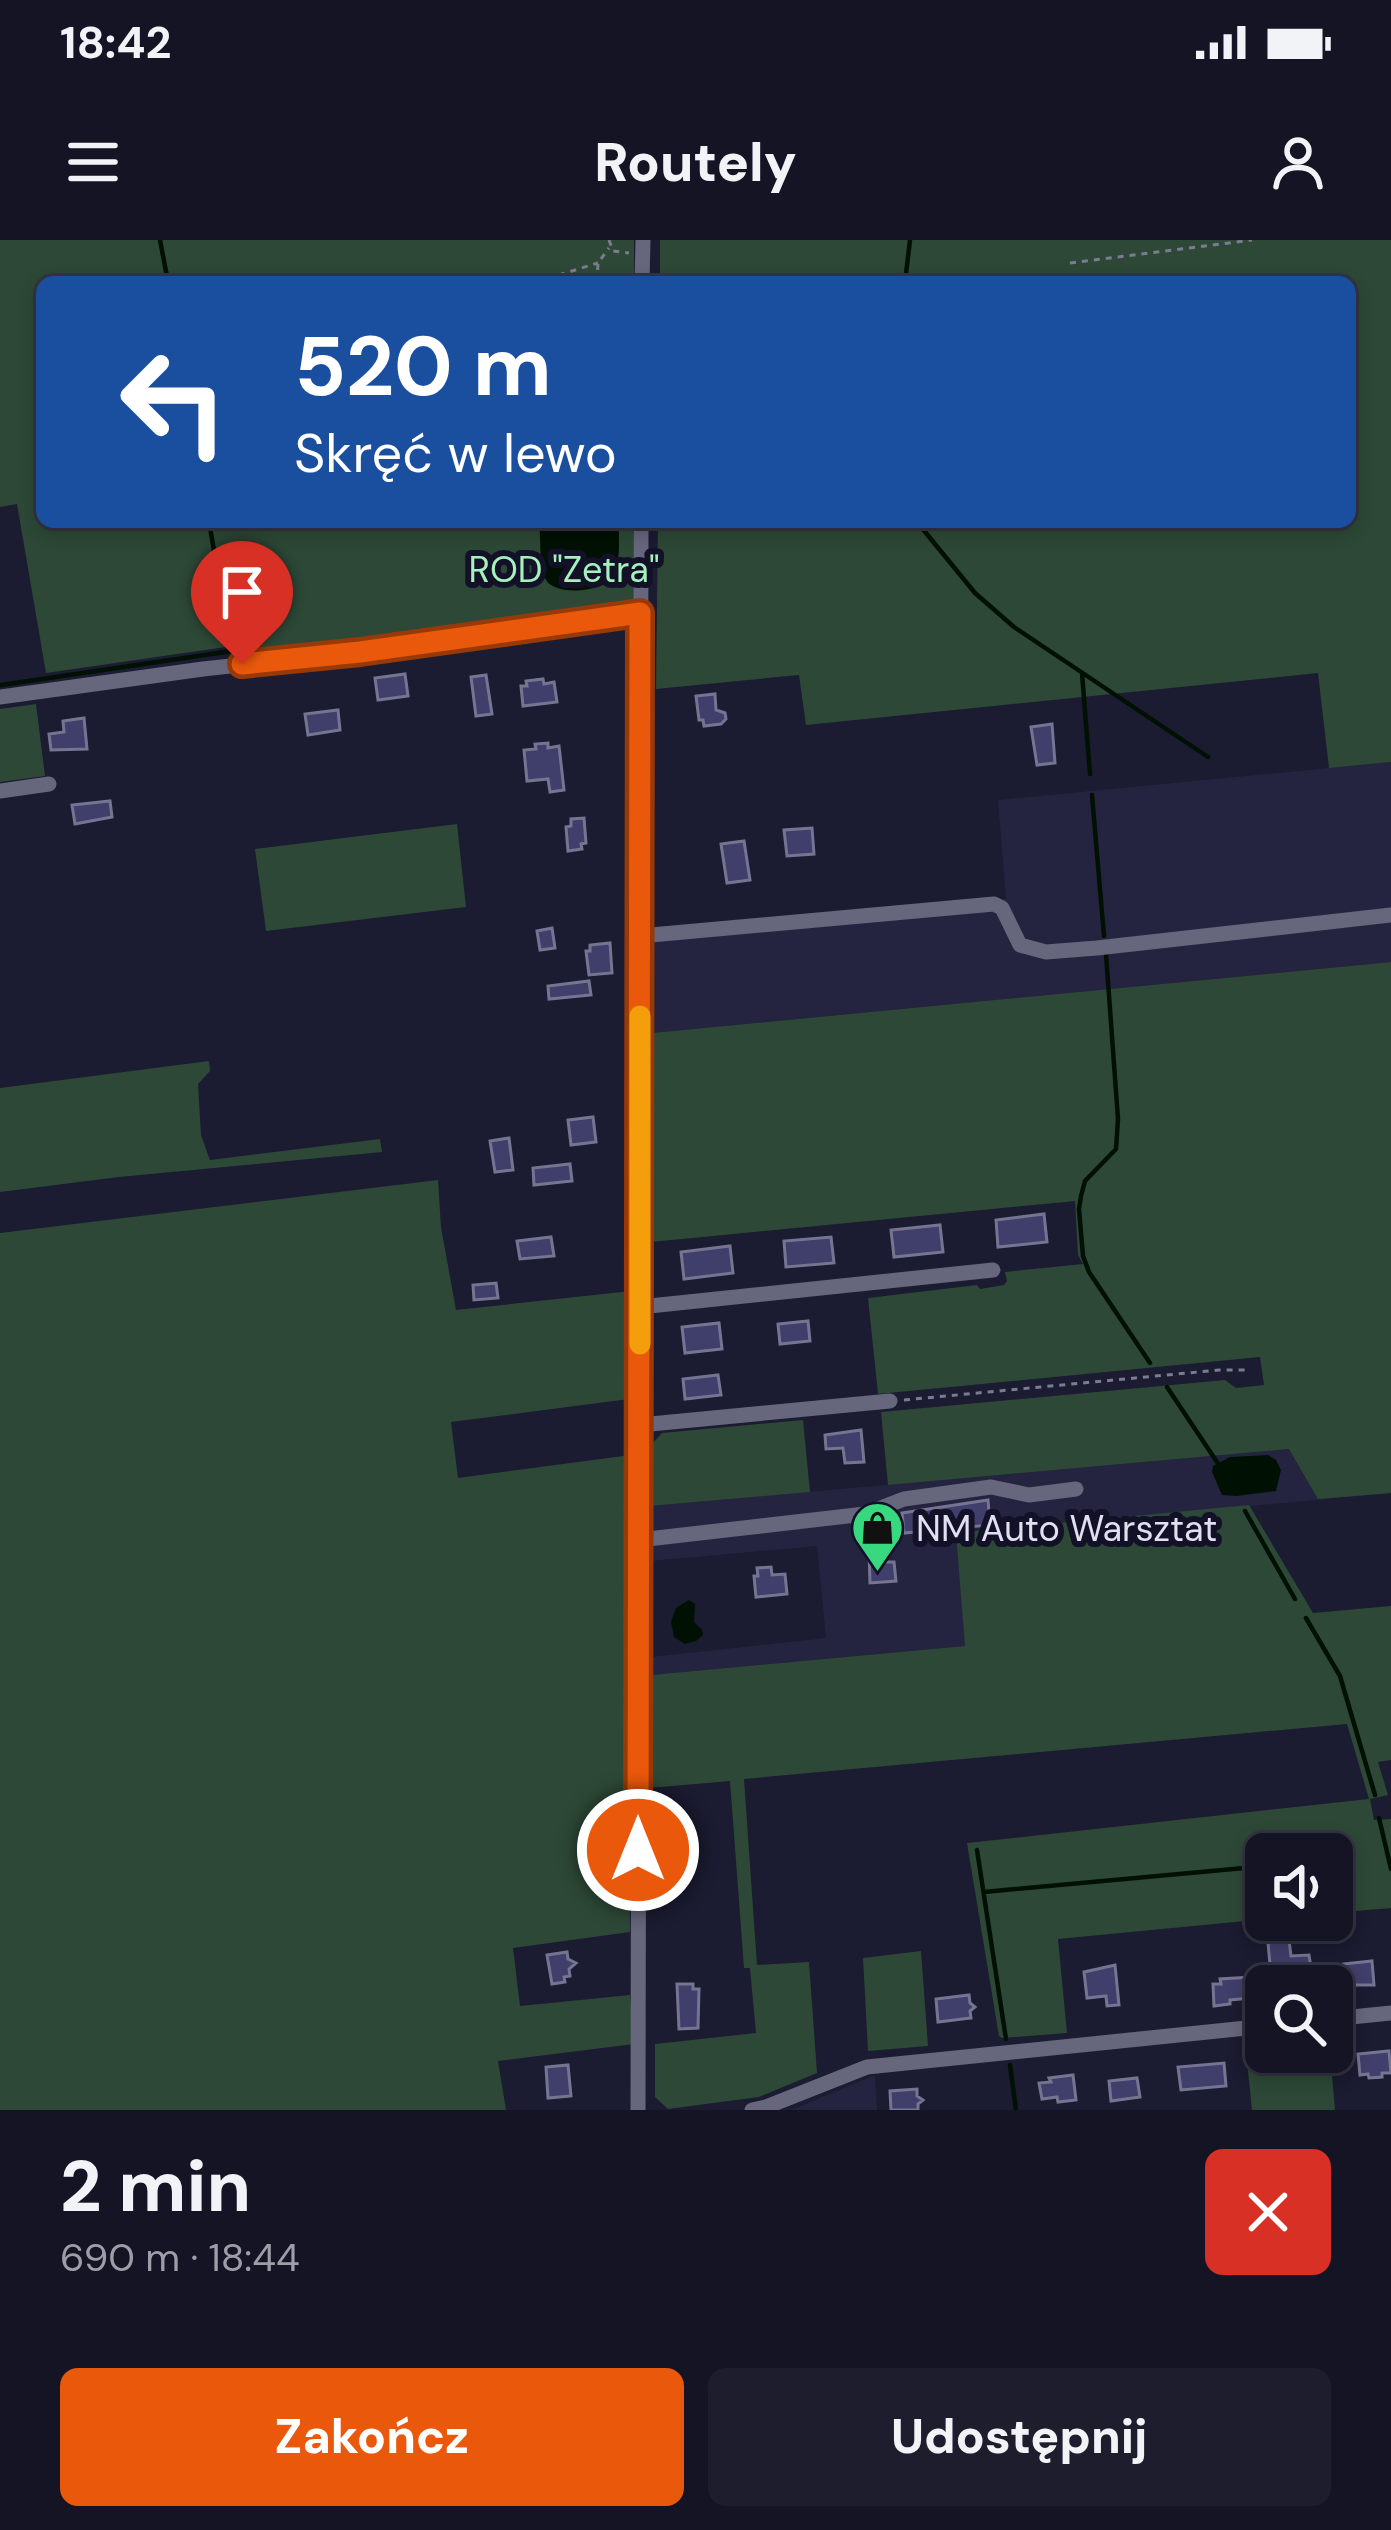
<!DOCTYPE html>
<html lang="pl">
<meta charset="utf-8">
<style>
:root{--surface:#141425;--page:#1d1d2d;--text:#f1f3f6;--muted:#9d9ea7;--line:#333342;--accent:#ea580c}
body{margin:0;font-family:"DM Sans",sans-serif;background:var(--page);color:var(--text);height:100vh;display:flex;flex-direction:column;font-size:45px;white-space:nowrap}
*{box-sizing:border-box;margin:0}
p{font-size:39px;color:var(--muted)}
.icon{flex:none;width:66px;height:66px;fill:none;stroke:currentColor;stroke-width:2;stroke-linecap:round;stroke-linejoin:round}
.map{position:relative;height:1870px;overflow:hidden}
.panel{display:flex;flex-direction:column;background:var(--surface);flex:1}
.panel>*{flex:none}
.guide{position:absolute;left:36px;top:36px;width:1320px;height:252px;border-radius:18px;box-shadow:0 6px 18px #0003,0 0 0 3px var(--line);background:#1a4fa0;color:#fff;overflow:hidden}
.buttons{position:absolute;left:1245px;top:1593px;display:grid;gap:24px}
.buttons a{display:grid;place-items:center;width:108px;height:108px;border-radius:18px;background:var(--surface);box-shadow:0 6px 18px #0003,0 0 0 3px var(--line);font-size:60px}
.pin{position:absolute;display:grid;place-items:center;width:102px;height:102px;color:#fff;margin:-123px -51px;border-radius:50% 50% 50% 0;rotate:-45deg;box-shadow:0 0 12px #0007}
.pin .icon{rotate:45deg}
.me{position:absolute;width:132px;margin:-66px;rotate:0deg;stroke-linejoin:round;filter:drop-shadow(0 0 9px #0008)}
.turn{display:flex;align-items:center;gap:42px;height:252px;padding:0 60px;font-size:54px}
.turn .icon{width:156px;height:156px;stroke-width:2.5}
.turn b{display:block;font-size:84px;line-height:102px}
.round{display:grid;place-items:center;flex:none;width:126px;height:126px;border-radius:18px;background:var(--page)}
.head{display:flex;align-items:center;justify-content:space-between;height:204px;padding:0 60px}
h1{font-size:72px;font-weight:800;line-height:90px}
.primary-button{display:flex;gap:24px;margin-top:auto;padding:24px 60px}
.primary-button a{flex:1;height:138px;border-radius:18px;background:var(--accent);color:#fff;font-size:48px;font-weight:800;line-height:138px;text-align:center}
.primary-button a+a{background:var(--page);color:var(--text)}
.status{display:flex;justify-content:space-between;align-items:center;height:84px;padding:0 60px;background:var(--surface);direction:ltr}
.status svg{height:33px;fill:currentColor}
header{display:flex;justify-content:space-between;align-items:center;height:156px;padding:0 60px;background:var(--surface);font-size:54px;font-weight:800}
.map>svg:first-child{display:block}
</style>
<div class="status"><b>18:42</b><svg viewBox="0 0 49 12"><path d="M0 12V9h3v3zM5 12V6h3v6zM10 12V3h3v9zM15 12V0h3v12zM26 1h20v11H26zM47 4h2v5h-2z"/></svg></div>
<header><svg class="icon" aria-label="menu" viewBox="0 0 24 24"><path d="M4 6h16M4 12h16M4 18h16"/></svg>Routely<svg class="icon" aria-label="person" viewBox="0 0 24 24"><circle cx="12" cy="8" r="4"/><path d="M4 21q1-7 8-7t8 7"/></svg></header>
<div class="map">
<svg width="1391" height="1870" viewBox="0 0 1391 1870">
<rect width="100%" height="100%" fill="#1b1b31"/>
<path fill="#252440" d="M1391,522V722L652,793L653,695L1006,659L998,560Z
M1391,1200V1253L957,1293L966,1406L651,1435V1417L826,1398L817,1306L651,1321L650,1266Z
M875,1835L877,1870H791Z"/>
<path fill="#2d4836" d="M0,0H634V42H42V282H633V367L235,411L233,406L46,433L17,264L0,267Z
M660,0H1391V522L1329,528L1318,433L806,485L799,435L656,449L658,282H1350V42H660Z
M36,464L45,536L0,542V469Z
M457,584L466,667L266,691L255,609Z
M1391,722V1253L1318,1259L1289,1209L888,1245L881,1172L1225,1140L1236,1148L1264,1145L1260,1117L878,1154L868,1058L977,1045L980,1049L1004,1045L1007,1041L1005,1032L1083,1024L1078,1015L1075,961L651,1002L652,793Z
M209,821L210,831L198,844L201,895L210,920L380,899L382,912L119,937L0,952V848Z
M438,940L441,987L456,1070L631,1051L629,1159L451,1182L458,1238L631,1215L628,1383L630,1692L513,1708L520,1766L630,1755L634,1804L498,1821L506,1870H0V993Z
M803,1180L810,1252L650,1266V1206L662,1193Z
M1249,1265L1313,1373L1391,1366V1520L1378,1522L1388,1555L1370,1559L1374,1580L1391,1579V1668L1332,1673V1614H1266V1679L1058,1699L1067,1793L1002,1798L999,1796L967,1603L1369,1559L1347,1484L744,1539L757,1725L809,1722L817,1833L759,1857L668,1869L655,1857V1804L756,1793L750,1728H744L730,1541L649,1548L651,1435L965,1406L956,1293Z
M921,1711L928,1806L868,1811L863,1718Z
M1266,1799V1812H1330L1335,1870H1252L1245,1801Z"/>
<path fill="#001104" d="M539,282H619C618,298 622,324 612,338C603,352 552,357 545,338C539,323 541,299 539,282Z
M1268,1215L1276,1220L1281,1230L1276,1251L1236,1256L1222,1255L1212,1232L1213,1226L1230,1217Z
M689,1360L695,1364L694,1382L702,1390L703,1395L696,1401L685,1404L674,1397L671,1382L676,1368Z"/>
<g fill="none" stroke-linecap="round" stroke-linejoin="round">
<path stroke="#001104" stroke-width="4.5" d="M160,0L168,42
M905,42L910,0
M917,282L975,353L1014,387L1208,517
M1082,433L1090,534
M1,445L232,411L209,282
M1092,555L1104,696
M1106,714L1118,879L1116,909L1085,941L1081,956L1079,969L1083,1016L1089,1032L1150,1123
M1167,1147L1219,1225
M1245,1271L1295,1359
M1306,1378L1340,1436L1375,1555
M1379,1578L1391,1629
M977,1610L1006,1799
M984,1652L1266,1626
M1010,1825L1016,1870"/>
</g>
<path fill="#403e6a" stroke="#757591" stroke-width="3" d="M405,434L408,456L378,460L375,438Z
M486,435L492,474L476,476L471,437Z
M543,439L544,444L554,442L557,462L523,466L521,446H527L526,441Z
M715,454L716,470L725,473L726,479L721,484L704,486L703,480H699L696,456Z
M338,470L340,490L308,495L305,474Z
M84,478L87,509L51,510L49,494L64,492L63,481Z
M1052,484L1055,523L1037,525L1031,487Z
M548,503V508L559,506L564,550L550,552L548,539L527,541L524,510L536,509L535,504Z
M110,561L112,577L75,584L72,565Z
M584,578L586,603L581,604L582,609L568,611L566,587L571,586V579Z
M812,588L814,614L787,616L784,590Z
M744,601L750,640L727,643L721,604Z
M552,688L555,708L540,710L537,691Z
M610,703L612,733L589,735L586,711H590V705Z
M589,741L591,755L549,759L548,746Z
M593,877L596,902L571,905L568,880Z
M509,898L513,930L495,932L490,901Z
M570,924L572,941L534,945L533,928Z
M1044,974L1047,1002L998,1007L996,980Z
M940,985L943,1012L894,1017L891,990Z
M551,997L554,1016L520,1019L517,1001Z
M831,997L834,1023L786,1027L784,1001Z
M730,1006L733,1033L684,1039L681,1012Z
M496,1043L498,1058L474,1060L473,1045Z
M808,1081L810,1101L780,1104L778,1084Z
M719,1083L722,1109L685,1113L682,1087Z
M718,1135L721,1155L685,1159L683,1139Z
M861,1190L864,1222L845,1223L843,1208L826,1209L825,1195Z
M988,1260L990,1285L904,1293L902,1273Z
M884,1310L885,1322H894L896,1341L870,1343L869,1312Z
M771,1327L772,1335L785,1334L787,1354L756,1357L754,1336H758L757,1328Z
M1289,1700L1291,1716L1309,1715L1311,1728H1305L1306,1737L1287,1738L1288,1746H1272L1268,1703Z
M567,1712L568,1719L576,1723L569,1729L570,1736L564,1737L565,1742L552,1744L547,1715Z
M1372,1721L1374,1745H1345L1343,1724Z
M1115,1725L1119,1765L1107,1766L1106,1756L1087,1758L1084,1732Z
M1251,1737L1253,1758L1230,1760V1764L1214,1766L1213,1744H1221L1220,1739Z
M677,1744H693V1749H699L698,1788L679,1789Z
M969,1755L970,1763L975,1767L970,1771L971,1778L938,1782L936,1759Z
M1389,1811L1391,1833H1382V1837L1369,1838L1368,1834L1360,1835L1358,1814Z
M1224,1823L1226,1846L1181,1850L1178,1827Z
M568,1825L571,1856L548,1858L546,1827Z
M1073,1835L1076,1860L1058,1862L1057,1857L1042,1859L1039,1843L1051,1842L1049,1838Z
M1137,1838L1140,1857L1111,1861L1109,1841Z
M917,1849V1856L923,1860L918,1864V1870H891L890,1851Z"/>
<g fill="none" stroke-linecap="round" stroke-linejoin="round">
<path stroke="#7b7c8f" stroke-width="3" stroke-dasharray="6 6" stroke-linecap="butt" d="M609,0L613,11L629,13
M1070,23L1252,0
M536,42L598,23
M597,42L598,23L609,8
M904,1160L1219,1130H1248"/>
<path stroke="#66667c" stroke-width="15" d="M642,42L643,0
M0,457L203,429L360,412L641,373
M0,551L49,544
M640,696L994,664L1002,668L1020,705L1046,712L1097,708L1391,675
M640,1067L993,1030
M640,1185L890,1161
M639,1300L865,1274L904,1259L991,1247L1029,1255L1076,1249
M1332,1779L1391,1773
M638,1870L641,282
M752,1870L766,1867L867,1827L1266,1786"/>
</g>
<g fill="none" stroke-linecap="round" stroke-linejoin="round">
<defs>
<path id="route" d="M242,424L360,412L640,373L638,1610"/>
</defs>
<use href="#route" stroke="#983908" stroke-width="30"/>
<use href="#route" stroke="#ea580c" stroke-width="21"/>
<path stroke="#f59e0b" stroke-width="21" d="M640,776V1104"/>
</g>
<defs>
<symbol id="shop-pin" viewBox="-11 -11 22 30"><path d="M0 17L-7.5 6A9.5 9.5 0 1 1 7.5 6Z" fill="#38d880" stroke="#121127"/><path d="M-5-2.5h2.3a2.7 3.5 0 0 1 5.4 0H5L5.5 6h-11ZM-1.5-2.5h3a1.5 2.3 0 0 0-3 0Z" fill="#111"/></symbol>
</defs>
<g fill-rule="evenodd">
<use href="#shop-pin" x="848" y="1258" width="59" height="81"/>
</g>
<g text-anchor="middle" stroke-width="12" stroke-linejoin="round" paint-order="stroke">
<g font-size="36" fill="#a5f0bc" stroke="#121127">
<text x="564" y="342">ROD "Zetra"</text>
</g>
<g font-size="36" fill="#dfe0f0" stroke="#121127" text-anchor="start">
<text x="916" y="1301">NM Auto Warsztat</text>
</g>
</g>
</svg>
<div class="buttons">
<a><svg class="icon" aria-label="sound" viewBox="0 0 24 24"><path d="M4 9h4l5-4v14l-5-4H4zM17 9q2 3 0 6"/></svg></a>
<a><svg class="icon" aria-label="search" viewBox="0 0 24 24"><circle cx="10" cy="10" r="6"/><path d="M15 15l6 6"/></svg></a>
</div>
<div class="pin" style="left:242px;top:424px;background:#d93025"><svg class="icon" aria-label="arrive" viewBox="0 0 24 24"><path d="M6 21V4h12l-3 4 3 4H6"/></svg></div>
<svg class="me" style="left:638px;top:1610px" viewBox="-20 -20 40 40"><circle r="17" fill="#ea580c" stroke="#fff" stroke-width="3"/><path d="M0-11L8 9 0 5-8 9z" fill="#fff"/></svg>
<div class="guide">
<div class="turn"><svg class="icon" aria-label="left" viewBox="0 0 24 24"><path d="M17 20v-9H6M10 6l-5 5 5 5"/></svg><div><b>520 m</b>Skręć w lewo</div></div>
</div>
</div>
<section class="panel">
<div class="head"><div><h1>2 min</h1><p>690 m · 18:44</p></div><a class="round" style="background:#d93025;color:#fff"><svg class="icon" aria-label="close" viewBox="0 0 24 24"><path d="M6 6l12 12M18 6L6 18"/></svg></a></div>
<div class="primary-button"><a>Zakończ</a><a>Udostępnij</a></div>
</section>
